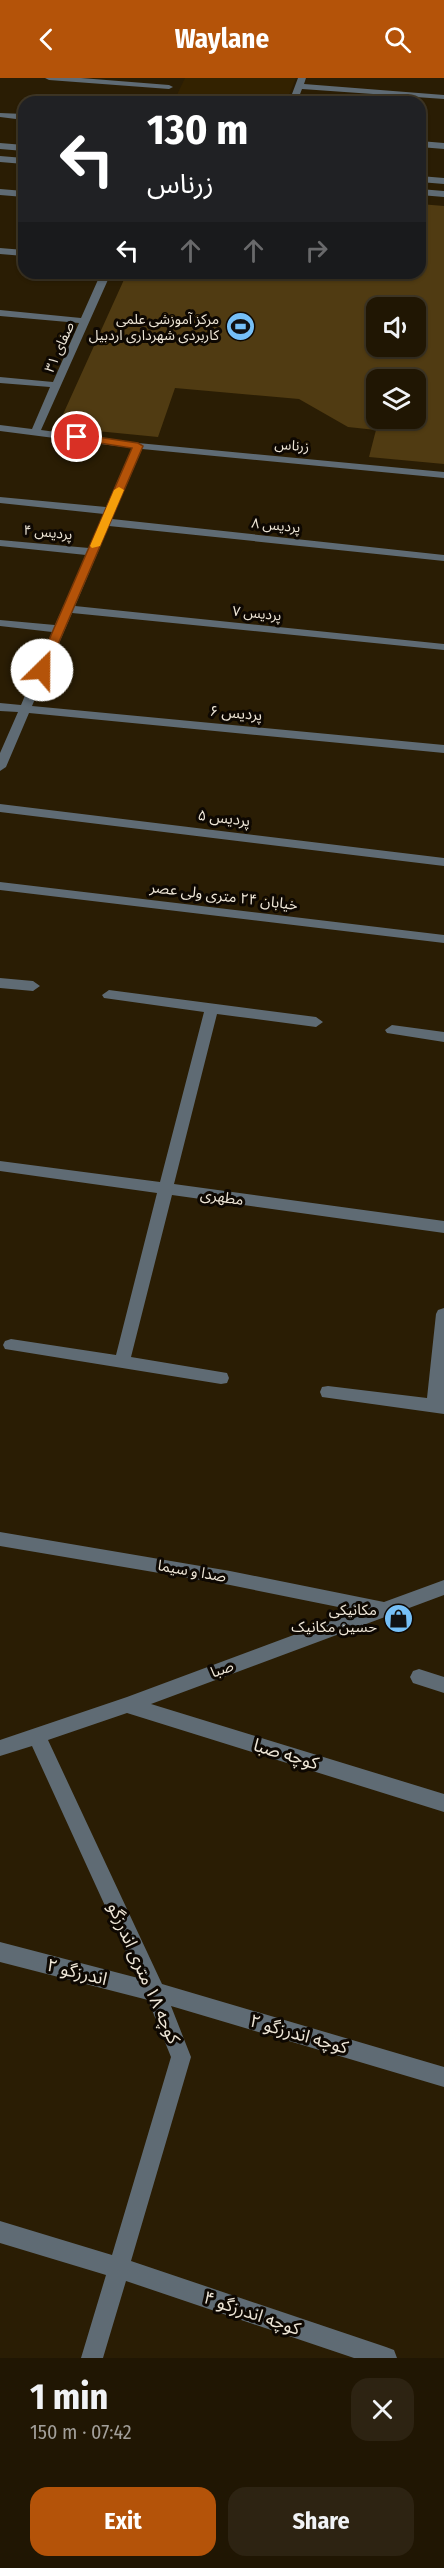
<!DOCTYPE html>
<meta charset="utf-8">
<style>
:root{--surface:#201603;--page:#2d2312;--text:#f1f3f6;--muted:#a29f9a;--line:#3d3525;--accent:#b45309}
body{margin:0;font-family:"Fira Sans Condensed","Noto Sans Arabic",sans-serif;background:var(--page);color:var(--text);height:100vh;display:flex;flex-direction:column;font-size:22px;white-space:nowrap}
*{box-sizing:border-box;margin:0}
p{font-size:20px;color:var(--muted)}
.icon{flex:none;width:33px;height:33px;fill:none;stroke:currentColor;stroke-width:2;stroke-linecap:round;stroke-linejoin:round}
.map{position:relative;height:2280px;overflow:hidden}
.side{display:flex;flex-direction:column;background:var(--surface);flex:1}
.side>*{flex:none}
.top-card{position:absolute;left:18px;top:18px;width:408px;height:183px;border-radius:18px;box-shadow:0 2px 4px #0004,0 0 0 2px var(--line);background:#202124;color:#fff;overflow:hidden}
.tools{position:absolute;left:366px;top:219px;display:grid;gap:12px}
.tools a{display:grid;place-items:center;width:60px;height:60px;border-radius:12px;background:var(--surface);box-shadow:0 2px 4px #0004,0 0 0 2px var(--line);font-size:30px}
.pin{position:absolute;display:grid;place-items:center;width:51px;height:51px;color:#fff;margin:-26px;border:3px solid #fff;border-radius:50%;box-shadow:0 2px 6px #0007}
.me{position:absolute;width:66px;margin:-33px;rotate:23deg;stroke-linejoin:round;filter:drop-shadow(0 0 4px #0008)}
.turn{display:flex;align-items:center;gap:21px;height:126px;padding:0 30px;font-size:27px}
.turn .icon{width:78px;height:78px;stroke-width:2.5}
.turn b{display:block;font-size:42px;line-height:51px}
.lanes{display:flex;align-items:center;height:57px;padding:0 30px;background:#0003;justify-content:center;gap:30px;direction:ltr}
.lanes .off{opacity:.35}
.round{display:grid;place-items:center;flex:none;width:63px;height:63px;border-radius:18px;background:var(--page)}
.overview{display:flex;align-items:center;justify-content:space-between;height:102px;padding:0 30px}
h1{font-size:36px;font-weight:700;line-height:45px}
.cta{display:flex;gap:12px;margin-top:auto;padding:12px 30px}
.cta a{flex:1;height:69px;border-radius:18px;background:var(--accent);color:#fff;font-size:24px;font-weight:700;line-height:69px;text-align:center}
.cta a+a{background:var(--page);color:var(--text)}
header{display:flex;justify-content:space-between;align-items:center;height:78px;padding:0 30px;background:var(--accent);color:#fff;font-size:27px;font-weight:700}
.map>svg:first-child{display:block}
</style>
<header><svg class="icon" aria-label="back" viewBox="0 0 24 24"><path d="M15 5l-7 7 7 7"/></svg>Waylane<svg class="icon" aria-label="search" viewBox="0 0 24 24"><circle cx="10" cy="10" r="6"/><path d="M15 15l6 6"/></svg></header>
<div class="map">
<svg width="444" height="2280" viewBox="0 0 444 2280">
<rect width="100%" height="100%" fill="#2a1d04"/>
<path fill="#320" d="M185,0H296L286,24L174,23Z"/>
<path fill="#503b12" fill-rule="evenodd" d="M420,126L444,128V386L369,379L376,352L348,349L299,321L175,310L158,359L66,350L60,343L127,195H420ZM376,230H416V268H376ZM376,302H416V340H376Z"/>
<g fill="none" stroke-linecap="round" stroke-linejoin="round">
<path fill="#5f6b74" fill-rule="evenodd" d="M45,0H81L169,7L173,9L169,11L49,2Z
M298,0H306L304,6L444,17V21L302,11L297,24H289Z
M0,35L24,36V42L0,39Z
M420,63L444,65V71L420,69Z
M0,65L24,67V73L0,71Z
M0,78L24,80V86L0,84Z
M420,98L444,100V106L420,104Z
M0,111L24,113V119L0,117Z
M420,111L444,113V119L420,117Z
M0,170L24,172V178L0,176Z
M101,195H111L41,352L138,365L444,394V400L142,371L112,441L444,477V483L109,448L75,528L444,566V572L72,535L32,628L444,667V675L29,635L6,689L0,693V675L18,634L0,633V625L21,627L52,554L0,548V542L55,547L86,477L0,468V462L89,470L104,436L0,425V419L106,429L132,370L0,353V347L32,351L50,309L0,305V299L53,304L79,245L0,238V232L81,240Z
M0,726L444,780V788L0,734Z
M0,804L444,857V865L0,812Z
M0,900L33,903L40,908L33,913L0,910Z
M109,912L316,939L323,944L316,949L217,936L174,1106L444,1143V1155L172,1117L131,1279L227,1295L229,1300L227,1305L221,1306L5,1271L3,1267L5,1263L11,1261L116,1277L157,1115L0,1093V1083L160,1104L204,934L104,920L102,917Z
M392,947L444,954V964L387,955L385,952Z
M444,1230V1336L322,1319L320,1314L322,1309L328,1308L427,1320L436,1236L438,1232Z
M0,1454L230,1493L384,1524L444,1502V1517L151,1626L444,1716V1734L127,1635L48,1662L162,1906L444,1989V2009L171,1928L191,1979L131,2183L386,2269L394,2272L397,2280H354L126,2203L103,2280H81L106,2197L0,2165V2143L112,2177L171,1979L148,1922L0,1884V1864L138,1900L32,1668L0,1678V1662L127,1619L358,1533L230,1507L0,1468Z
M419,1591L444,1599V1615L413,1605L410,1599L413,1593Z"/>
</g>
<path fill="#b45309" stroke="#753606" stroke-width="1.5" d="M77,356L138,365L143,368L47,592L42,595L36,592L132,370L74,361L72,359Z"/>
<path fill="#f59e0b" d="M119,409L124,412L100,468L92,470L90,468L114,412Z"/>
<defs>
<symbol id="stadium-disc" viewBox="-11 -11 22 22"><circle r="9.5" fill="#76c0f7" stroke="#0e0802"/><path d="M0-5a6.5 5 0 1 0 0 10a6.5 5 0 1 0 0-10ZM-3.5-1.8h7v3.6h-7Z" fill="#111"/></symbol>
<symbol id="shop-disc" viewBox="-11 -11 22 22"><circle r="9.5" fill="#76c0f7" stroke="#0e0802"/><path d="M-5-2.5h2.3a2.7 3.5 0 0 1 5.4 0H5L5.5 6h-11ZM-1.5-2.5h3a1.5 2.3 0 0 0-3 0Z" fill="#111"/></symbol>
</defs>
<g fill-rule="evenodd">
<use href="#stadium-disc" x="224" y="232" width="33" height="33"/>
<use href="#shop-disc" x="382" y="1524" width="33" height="33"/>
</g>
<g text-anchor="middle" stroke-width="6" stroke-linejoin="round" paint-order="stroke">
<g font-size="14" fill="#eee6d7" stroke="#0e0802" text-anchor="end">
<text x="219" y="246">مرکز آموزشی علمی<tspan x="219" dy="16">کاربردی شهرداری اردبیل</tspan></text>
</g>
<g font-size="14" fill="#eee6d7" stroke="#0e0802">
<text transform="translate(59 269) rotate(-66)" y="5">صفای ۳۱</text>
<text transform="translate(292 367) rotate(5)" y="5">زرناس</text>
<text transform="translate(276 447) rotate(6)" y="5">پردیس ۸</text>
<text transform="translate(48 454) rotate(6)" y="5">پردیس ۴</text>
<text transform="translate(257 535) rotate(6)" y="5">پردیس ۷</text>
</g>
<g font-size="15" fill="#eee6d7" stroke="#0e0802">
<text transform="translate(236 635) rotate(5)" y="5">پردیس ۶</text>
<text transform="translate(224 740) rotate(7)" y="5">پردیس ۵</text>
<text transform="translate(224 818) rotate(7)" y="5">خیابان ۲۴ متری ولی عصر</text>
<text transform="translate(222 1119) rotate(8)" y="5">مطهری</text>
<text transform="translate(192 1493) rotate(10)" y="5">صدا و سیما</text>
<text transform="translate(222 1591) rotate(-21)" y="5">صبا</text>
</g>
<g font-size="15" fill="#eee6d7" stroke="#0e0802" text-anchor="end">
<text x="377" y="1537">مکانیکی<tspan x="377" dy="17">حسین مکانیک</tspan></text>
</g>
<g font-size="18" fill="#eee6d7" stroke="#0e0802">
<text transform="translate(286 1676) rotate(17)" y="6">کوچه صبا</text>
<text transform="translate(77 1894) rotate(14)" y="6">اندرزگو ۲</text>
<text transform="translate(144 1895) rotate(66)" y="6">کوچه ۱۸ متری اندرزگو</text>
<text transform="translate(299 1956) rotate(16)" y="6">کوچه اندرزگو ۲</text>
<text transform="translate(252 2235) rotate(19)" y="6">کوچه اندرزگو ۴</text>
</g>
</g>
</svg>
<div class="tools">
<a><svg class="icon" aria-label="sound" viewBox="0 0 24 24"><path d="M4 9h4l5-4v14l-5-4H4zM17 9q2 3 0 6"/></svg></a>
<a><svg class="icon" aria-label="layers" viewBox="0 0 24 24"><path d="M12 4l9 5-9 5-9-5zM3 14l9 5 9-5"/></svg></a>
</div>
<div class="pin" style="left:77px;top:359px;background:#d93025"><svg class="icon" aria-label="arrive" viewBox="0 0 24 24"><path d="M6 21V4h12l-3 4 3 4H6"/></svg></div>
<svg class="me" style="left:42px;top:592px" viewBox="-20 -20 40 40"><circle r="19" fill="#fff"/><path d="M0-13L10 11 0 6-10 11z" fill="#b45309"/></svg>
<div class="top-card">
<div class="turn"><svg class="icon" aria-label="left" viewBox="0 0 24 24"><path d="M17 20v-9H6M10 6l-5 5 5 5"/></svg><div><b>130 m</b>زرناس</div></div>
<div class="lanes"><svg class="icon" aria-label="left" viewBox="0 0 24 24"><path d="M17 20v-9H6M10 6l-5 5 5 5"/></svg><svg class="icon off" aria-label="ahead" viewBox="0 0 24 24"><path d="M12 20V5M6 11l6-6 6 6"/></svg><svg class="icon off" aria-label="ahead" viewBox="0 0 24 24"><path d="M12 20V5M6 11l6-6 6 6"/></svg><svg class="icon off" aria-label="right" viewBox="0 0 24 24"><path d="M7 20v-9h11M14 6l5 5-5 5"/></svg></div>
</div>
</div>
<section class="side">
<div class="overview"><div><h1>1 min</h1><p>150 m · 07:42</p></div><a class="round"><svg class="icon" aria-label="close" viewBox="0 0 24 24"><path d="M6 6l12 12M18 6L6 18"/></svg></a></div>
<div class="cta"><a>Exit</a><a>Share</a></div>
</section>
